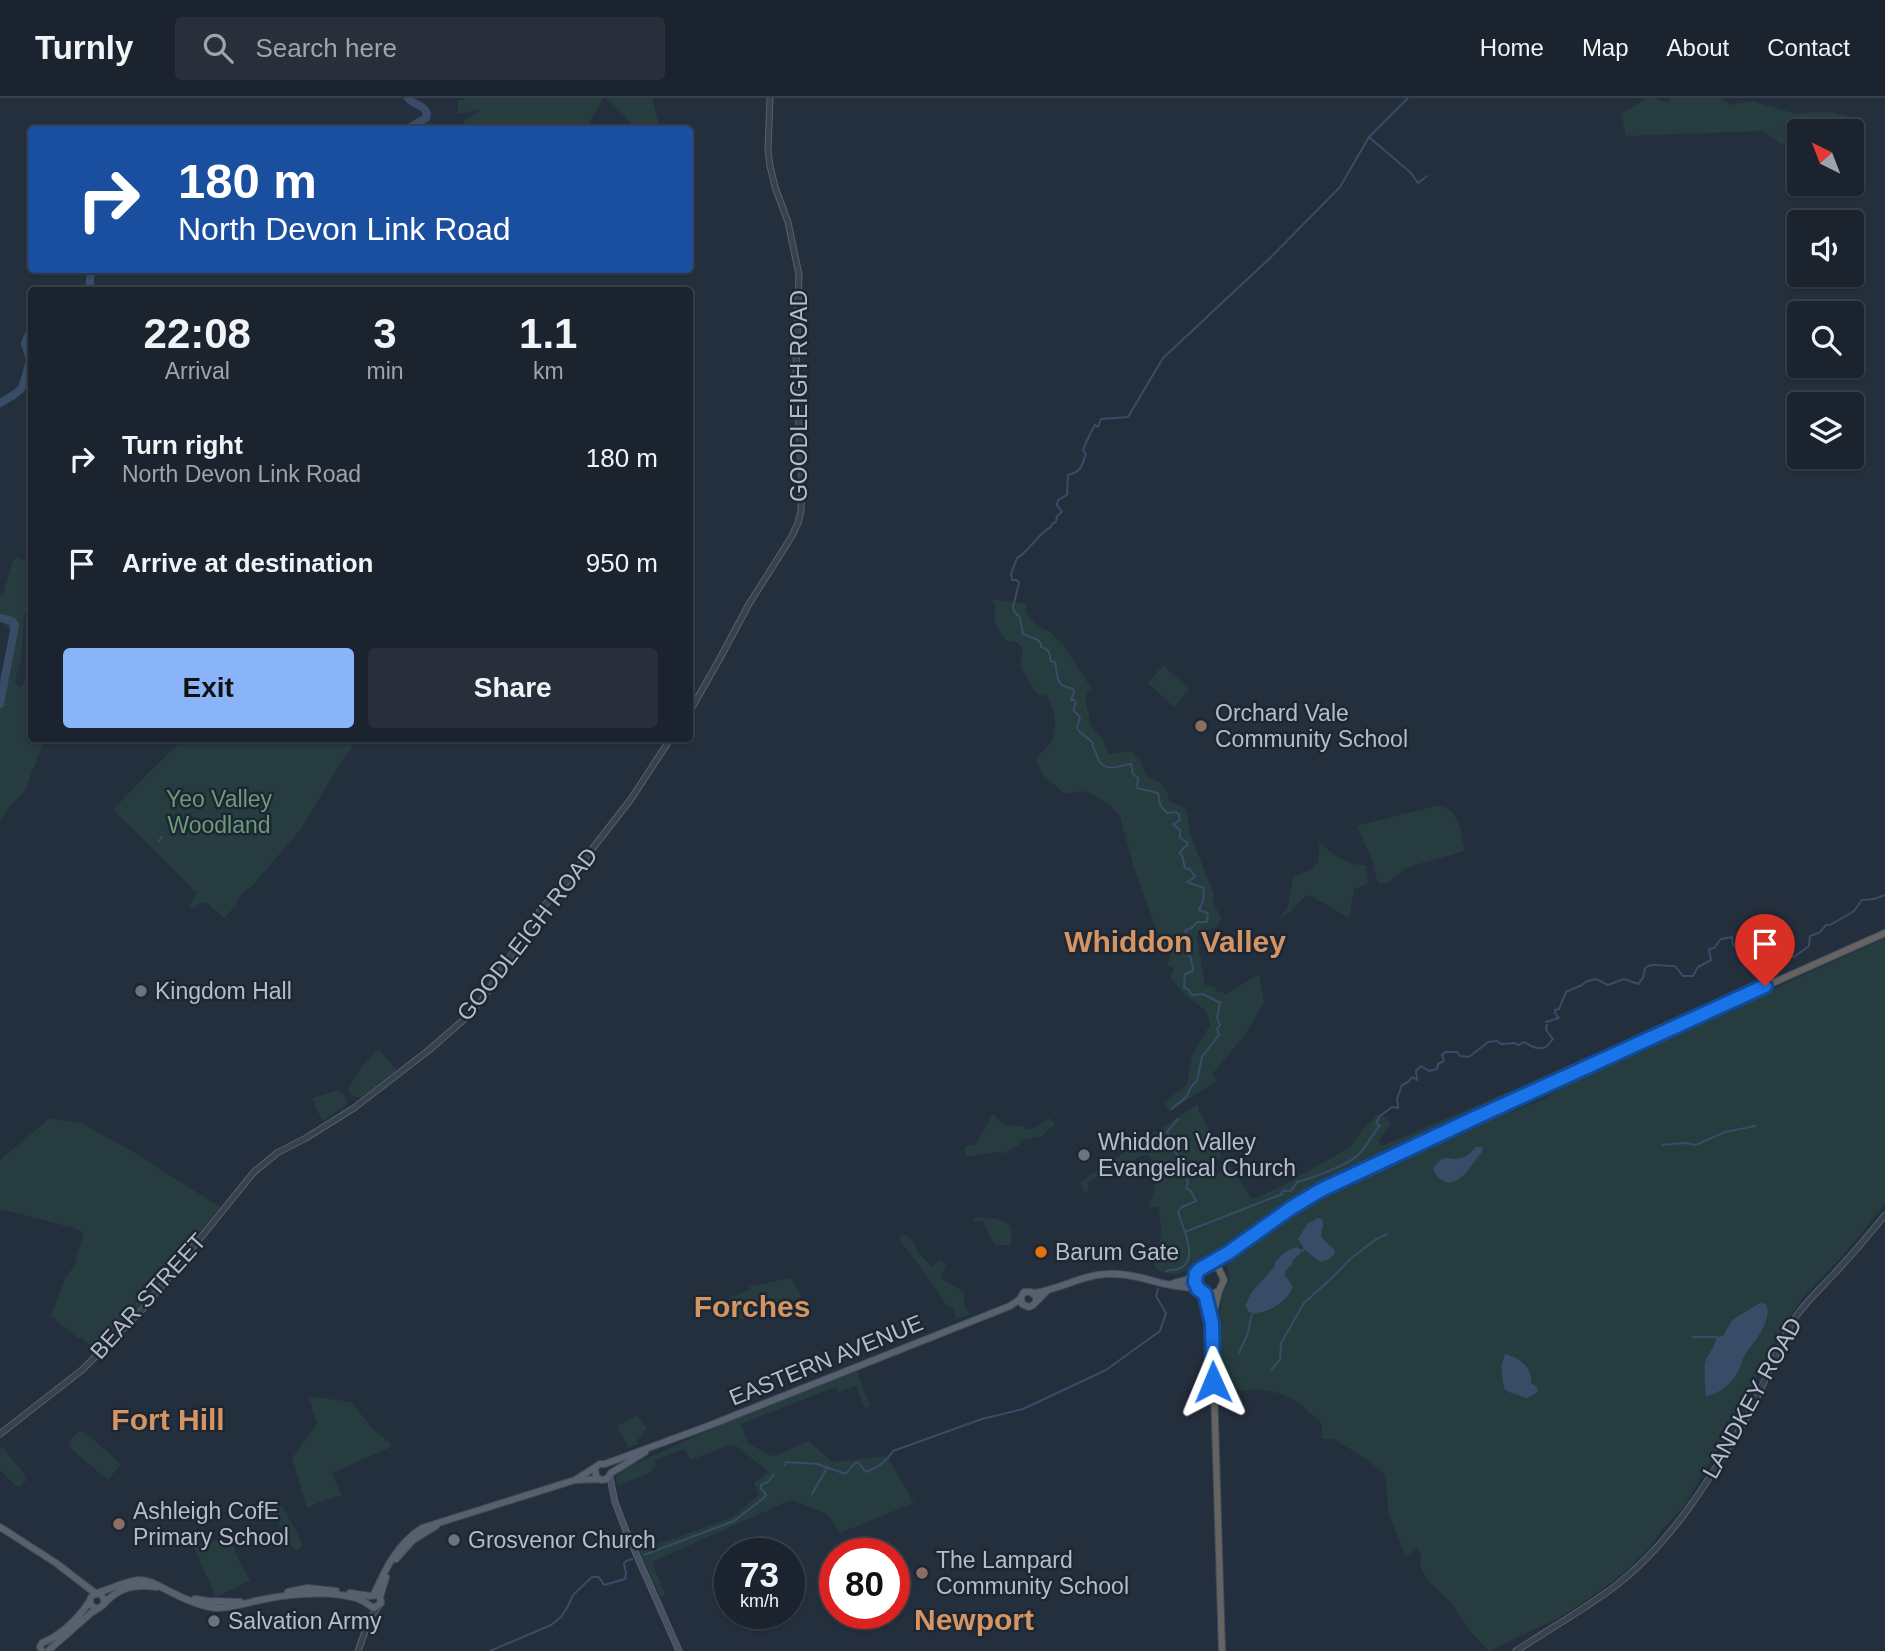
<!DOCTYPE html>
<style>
:root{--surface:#1b232e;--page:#282f3a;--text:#f1f3f6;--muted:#a0a4aa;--line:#39404a;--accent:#8ab4f8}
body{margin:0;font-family:Arial,sans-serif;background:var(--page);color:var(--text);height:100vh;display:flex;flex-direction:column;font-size:26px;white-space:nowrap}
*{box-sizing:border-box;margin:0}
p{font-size:23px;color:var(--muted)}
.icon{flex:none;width:38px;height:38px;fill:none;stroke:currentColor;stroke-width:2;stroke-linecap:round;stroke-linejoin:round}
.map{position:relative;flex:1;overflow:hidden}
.drawer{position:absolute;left:28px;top:189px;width:665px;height:455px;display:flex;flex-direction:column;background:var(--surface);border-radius:7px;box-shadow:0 2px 5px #0004,0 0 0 2px var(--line)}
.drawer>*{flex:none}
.top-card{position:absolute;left:28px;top:28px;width:665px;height:147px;border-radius:7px;box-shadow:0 2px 5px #0004,0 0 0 2px var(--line);background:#1a4fa0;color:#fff;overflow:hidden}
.needle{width:46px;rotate:318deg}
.fabs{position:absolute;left:1787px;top:21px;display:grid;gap:14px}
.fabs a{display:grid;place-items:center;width:77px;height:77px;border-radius:7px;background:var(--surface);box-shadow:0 2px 5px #0004,0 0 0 2px var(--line);font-size:35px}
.speed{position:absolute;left:714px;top:1440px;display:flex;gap:14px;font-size:35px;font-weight:700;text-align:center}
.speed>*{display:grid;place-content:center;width:91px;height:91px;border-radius:50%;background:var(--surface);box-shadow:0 2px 5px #0004,0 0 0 2px var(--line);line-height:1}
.speed small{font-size:18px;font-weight:400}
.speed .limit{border:10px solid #d22;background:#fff;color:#111}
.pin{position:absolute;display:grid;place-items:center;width:60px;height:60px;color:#fff;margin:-72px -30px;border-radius:50% 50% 50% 0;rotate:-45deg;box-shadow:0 0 7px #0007}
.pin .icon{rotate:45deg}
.me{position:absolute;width:77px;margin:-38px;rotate:359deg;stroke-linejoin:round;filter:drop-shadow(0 0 5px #0008)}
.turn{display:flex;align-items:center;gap:24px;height:147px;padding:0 35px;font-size:32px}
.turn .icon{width:91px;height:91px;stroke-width:2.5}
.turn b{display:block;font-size:49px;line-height:60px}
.eta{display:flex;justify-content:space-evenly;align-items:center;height:119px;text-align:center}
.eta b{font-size:42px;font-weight:700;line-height:49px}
.button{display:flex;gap:14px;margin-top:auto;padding:14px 35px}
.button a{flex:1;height:80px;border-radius:7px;background:var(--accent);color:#111;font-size:28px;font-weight:700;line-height:80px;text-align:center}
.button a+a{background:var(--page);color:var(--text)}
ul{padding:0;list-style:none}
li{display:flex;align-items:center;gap:21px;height:105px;padding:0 35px}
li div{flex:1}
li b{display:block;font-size:26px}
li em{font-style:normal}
header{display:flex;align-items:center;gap:42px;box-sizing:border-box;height:98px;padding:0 35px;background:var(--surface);border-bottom:2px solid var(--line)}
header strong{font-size:33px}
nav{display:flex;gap:38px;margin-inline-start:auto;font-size:24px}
.search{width:490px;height:63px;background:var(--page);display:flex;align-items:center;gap:18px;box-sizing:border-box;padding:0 24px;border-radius:7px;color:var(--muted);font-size:26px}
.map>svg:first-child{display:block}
</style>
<header>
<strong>Turnly</strong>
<div class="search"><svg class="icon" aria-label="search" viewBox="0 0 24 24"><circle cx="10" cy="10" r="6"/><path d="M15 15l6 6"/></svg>Search here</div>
<nav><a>Home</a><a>Map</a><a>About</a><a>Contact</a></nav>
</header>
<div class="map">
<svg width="1885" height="1553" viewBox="0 0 1885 1553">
<rect width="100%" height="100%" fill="#242f3e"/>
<path fill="#263c3f" d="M467,0H604L585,31L467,32L463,24L481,11L458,16V3Z
M605,0H652L660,31H634L628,22Z
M1647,0H1655L1667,5L1671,0H1721L1730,7L1752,3L1793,15L1832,14L1851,19L1860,35L1852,36V33H1799V45L1782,47L1763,33L1626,38L1621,16Z
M18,460L29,465L31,469V507L24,516L21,560L15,584L19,590L31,577L32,640L45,641L24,694L8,710L0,723V579L11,533L0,523V498L3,496L13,462Z
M992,501L1027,506L1025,514L1039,529L1049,533L1063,546L1091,590C1079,602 1091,613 1090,627L1103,641L1109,656L1131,653L1141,664L1145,676L1149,680L1161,685L1165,690L1170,703L1181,708L1187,712L1190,736L1214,797L1213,804L1221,820L1218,828L1199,836L1197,840L1205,887L1215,889L1217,893L1226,896L1259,876L1264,905L1244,938L1213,975L1216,983L1169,1014L1164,1005L1187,986L1192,957L1210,927C1208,908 1196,907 1184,896C1180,892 1176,886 1173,882L1170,881L1174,870L1167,868L1171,855L1164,852L1134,771L1120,718C1115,709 1092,695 1082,693C1077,693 1069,695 1065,696L1043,677L1036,664C1038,656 1043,653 1049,646C1059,633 1055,611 1047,598L1037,596L1020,569L1023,550L1016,544L1007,543C1002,537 996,531 995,523C994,512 998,513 992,501Z
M1163,567L1189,591L1174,609L1148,585Z
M184,641H358L339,667L301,731L253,787L239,799L237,806L224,820L206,804L199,806L194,811L189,810L197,795L113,712L146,677Z
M1435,708C1460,707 1460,734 1465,753L1408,769L1389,784L1378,785L1371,760L1357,728Z
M1319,744C1332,756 1346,768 1365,767L1369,785L1354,791L1349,820L1309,797C1297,802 1292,818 1279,820L1288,809L1293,779L1312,771L1319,763Z
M1885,840V1106L1846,1154L1802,1201L1787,1222L1743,1306L1745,1311L1740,1323L1715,1356L1684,1408L1662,1432L1651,1448L1624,1475L1584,1504L1560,1519L1489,1553L1470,1533L1452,1506L1427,1482L1420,1467L1421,1456L1417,1449L1406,1459L1389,1417L1385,1377L1369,1363L1334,1341H1323L1321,1324C1311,1316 1301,1306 1290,1300C1269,1288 1239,1291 1217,1297L1219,1221L1223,1194L1229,1185L1227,1166L1273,1129L1322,1099L1371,1074L1470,1030L1539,1003L1595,972Z
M378,951L397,972L362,999H356L350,995L349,989L362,968Z
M1581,959L1589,963L1583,967L1298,1102L1185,1173L1176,1177L1159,1173L1154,1167C1161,1148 1163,1128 1158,1108L1149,1110L1156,1085V1065L1146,1056L1123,1067H1117C1109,1075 1097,1076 1087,1085L1089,1091L1085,1096L1080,1084L1198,1006L1199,1013L1222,1054L1220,1057L1221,1060L1210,1066L1215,1076L1230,1067L1252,1101L1280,1089L1350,1049L1364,1030L1378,1016L1385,1019L1391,1026L1378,1043L1382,1048L1577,964Z
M336,993L342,995L347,1003L344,1009L322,1023L312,1000Z
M993,1016L1004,1027L1023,1028L1028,1032L1035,1030L1049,1020L1055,1026L1042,1038L1020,1043L1019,1047L1005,1055L996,1054L966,1059L965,1048L975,1047Z
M50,1020L83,1026L132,1053L220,1109L143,1205L95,1253L82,1239L79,1241L51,1218L65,1180L78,1163L75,1161L84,1136L77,1131L0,1111V1062Z
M974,1119L996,1121L1009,1126L1011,1132V1150L1009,1147H996L991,1142L983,1123L974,1124Z
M904,1136L914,1144L918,1154L931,1168L941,1163L946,1167L940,1180L964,1194C964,1202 963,1211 971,1216L957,1221L951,1207L948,1209L922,1171L899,1141Z
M792,1180L801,1199L759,1215L760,1221L755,1222L753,1217L740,1222L729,1200L750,1191V1188Z
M857,1273L870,1308L865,1310L856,1288L839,1294L835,1289L741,1326L748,1345L769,1357L774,1358L809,1343L832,1364L887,1358L914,1405L840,1435L827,1416L791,1402L652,1464L665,1497L661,1499L639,1453L733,1419L759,1397L754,1385L768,1374L738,1349L729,1347L691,1362L684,1351L655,1362L657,1369L652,1371V1374L617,1388L616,1379L626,1370L736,1320Z
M315,1299L351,1304L374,1332L391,1345V1349L332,1375L342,1397L320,1404L307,1410L292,1360L317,1326L309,1300Z
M637,1317L647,1330L642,1334L644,1336L636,1343L638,1346L629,1350L617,1328Z
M79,1333L85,1334L121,1366L108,1382L70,1350L69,1343Z
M3,1350L25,1377L26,1383L20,1388L15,1387L0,1372V1351Z
M276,1406L282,1408L300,1440L302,1448L297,1453L293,1450L273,1415V1410Z
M230,1438L236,1456L250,1483L216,1499L193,1448Z"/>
<path fill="#394c67" d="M1476,1049H1483L1482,1054C1473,1064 1460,1090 1444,1083C1437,1080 1435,1077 1433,1070C1447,1054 1446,1063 1461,1060C1467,1059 1472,1053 1476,1049Z
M1318,1120L1323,1122C1324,1128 1321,1132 1321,1139L1333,1150L1335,1155L1330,1161L1320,1164L1305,1152L1298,1141L1307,1126Z
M1297,1149L1300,1151L1301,1155L1292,1163V1167L1286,1172L1285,1177L1293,1189C1287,1204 1264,1219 1249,1214L1245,1208L1251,1195L1275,1168V1164C1281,1157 1288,1151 1297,1149Z
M1760,1205L1766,1206C1773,1222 1755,1243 1746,1255C1741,1263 1740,1273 1734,1280C1728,1288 1716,1297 1706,1298C1705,1294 1704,1268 1705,1264C1709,1255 1715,1248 1717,1239L1723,1238L1732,1222Z
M1505,1256C1519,1259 1533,1270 1531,1285L1537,1289L1538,1294L1527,1300L1509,1294L1504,1291L1501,1269Z"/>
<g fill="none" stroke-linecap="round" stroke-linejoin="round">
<path stroke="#394c67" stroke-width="2" d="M1369,39L1411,75L1418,85L1427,78
M158,744L162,739
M1546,924L1559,920L1555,915V912L1559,911L1566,894L1582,887L1585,884L1596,881L1608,887L1624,881L1638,886L1643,880L1645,870C1652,864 1666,869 1675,868L1683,878H1693L1698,869L1711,862L1709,851L1714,850L1721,841L1732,839L1733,847C1746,858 1760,856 1777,860L1785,856L1794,859L1809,848L1810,838L1819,835L1826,827H1830L1854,813L1862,802L1874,801L1885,797
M1172,1011C1176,1006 1181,1004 1185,1000C1192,993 1187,989 1197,983L1202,959L1219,937L1217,931L1220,927L1217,920L1220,905L1203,896L1192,897L1188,891L1184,890L1185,876L1193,873C1194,869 1191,865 1191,860L1188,856L1189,840L1185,833L1193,829L1197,824H1207L1208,815L1199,812L1203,803L1204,790L1187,784L1195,779L1189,770L1187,771L1185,770L1182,757L1180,756V754L1187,747L1188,745L1180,740V732L1173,726L1180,722L1179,717L1176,714L1167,715L1160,707L1158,695L1137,690L1138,680L1133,676L1131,666C1121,667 1107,675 1099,663C1096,657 1097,653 1092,648L1093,645L1078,632L1077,629L1080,619L1073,612L1076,605L1074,602H1071L1074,594V592C1070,590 1067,589 1064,588C1056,585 1057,572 1055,564L1051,563C1049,554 1050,552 1041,549V546L1038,542L1023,536L1020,520L1014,513L1013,509L1019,485L1017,482H1012L1011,476L1017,460C1029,454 1038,435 1051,429L1052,426L1056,424L1057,418L1062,414L1057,407L1058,402L1067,397L1068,377C1082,373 1081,369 1086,356L1083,352C1086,344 1091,334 1095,327L1098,329L1101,321L1128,319L1163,260L1269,161L1340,89L1369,39L1408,0
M1178,1021L1167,1034L1176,1046L1175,1054L1182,1063V1072L1188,1084L1186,1090L1191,1093L1196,1103L1182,1109L1178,1114L1185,1134
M1662,1047L1685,1045L1696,1047L1725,1034L1755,1028
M1301,1153L1305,1151
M1166,1174L1169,1172C1194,1172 1191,1152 1185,1134L1282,1096L1283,1093H1291L1297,1084C1312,1080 1349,1067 1359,1056C1367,1048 1371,1038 1379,1029L1380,1028L1376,1025L1380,1018L1392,1009L1398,1010L1397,1001L1402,987L1408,984L1412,979L1417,982L1416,973L1421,968L1429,973L1437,971L1438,966L1444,963L1442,957L1445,954H1457L1460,958L1469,959L1488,944L1497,943L1501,946L1514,945L1519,947L1524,944C1529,947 1540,954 1547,948C1549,946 1551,943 1553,941L1546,932L1547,927
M1693,1239H1717
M1239,1256C1241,1248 1246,1242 1248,1234C1250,1228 1250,1222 1252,1216
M1271,1272L1280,1262L1281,1245L1304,1205L1335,1177L1350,1161L1375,1142L1387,1136
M785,1367L786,1364L817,1366L846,1376L853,1367L858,1364L866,1374C877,1370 887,1363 893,1353L982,1321L1023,1311L1106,1272L1160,1233L1166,1215L1156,1198L1158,1191
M812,1396L827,1370
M644,1457L734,1423L765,1399L766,1396L761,1391V1387L768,1384L774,1376
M490,1553L551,1527L561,1519L568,1508L573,1497L592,1479H599L604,1487L625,1481L626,1475L624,1466L626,1463L632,1461"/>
<path stroke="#394c67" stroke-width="8" d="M406,32L426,20L427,15C423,6 413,7 408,0
M89,192L91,172
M0,305L15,296L21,291L24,284L30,262L25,245L32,229
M0,520L12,523L15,527L0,606"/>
<defs>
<path id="tertiary" d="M690,613L719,562L749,506L792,438L798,425L801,413L802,382L796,272L799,177L788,124L775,89L770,68L768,52L770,0
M0,1336L82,1272L142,1212L254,1074L277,1055L306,1040L354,1010L429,952L468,918L482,902L541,811L565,786L631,701L671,640
M358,1553L370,1520L378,1509
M1516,1553C1548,1532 1583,1512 1614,1489C1672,1445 1711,1379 1748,1317C1766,1285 1776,1248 1797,1217C1807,1203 1821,1190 1833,1177C1851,1158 1868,1138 1885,1117"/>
<path id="secondary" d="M610,1379L615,1404L626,1433L679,1553"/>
<path id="primary" d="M1174,1185L1186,1182L1196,1175
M1034,1195C1059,1192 1081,1177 1107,1176C1125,1175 1143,1180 1161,1185C1173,1188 1186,1189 1198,1191
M1036,1203V1199L1031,1194H1024L1021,1199L1022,1206L1029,1209L1033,1207L1046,1194
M595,1370L596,1379L601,1382L607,1381L611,1375
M611,1375L645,1354
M576,1382L599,1381
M0,1429L56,1465L95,1495
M396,1461L413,1442L436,1428
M288,1494L307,1490L336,1493
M97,1495C111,1491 124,1484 138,1482C148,1482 155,1486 163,1490C178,1498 202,1510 218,1510C233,1510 246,1505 260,1502C290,1496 326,1492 356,1500C363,1502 368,1507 374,1510L381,1505L380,1499L386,1479
M350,1495L370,1498L377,1497
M90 1503a7 7 0 1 1 14 0a7 7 0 1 1-14 0Z
M374,1496C386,1470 397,1446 422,1430L575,1382L600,1366H605L708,1328L1010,1208L1020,1201
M195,1501L208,1503L240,1504
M103,1507C118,1489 135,1486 156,1489
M49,1552L91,1515L99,1510
M42,1553L40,1549L42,1545C60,1538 78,1521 89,1504"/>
<path id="trunk" d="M1209,1167L1219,1171L1224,1182L1219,1193L1209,1197L1200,1193L1196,1188L1195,1179L1200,1171L1228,1155L1291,1109L1321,1092L1653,938L1885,835
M1205,1196L1212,1225L1222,1553
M1212,1222L1219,1193"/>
</defs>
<use href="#tertiary" stroke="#565f6c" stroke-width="7"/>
<use href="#secondary" stroke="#565f6c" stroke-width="7"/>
<use href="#primary" stroke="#414a57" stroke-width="8"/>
<use href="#trunk" stroke="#434c59" stroke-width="8"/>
<use href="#tertiary" stroke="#38414e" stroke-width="5"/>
<use href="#secondary" stroke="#465061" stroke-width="5"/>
<use href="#primary" stroke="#56606e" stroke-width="6"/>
<use href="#trunk" stroke="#656462" stroke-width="6"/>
</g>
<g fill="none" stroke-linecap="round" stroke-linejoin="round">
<defs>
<path id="route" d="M1213,1284L1212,1225L1205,1196L1198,1191L1195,1184L1196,1175L1200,1171L1228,1155L1291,1110L1321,1092L1479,1018L1765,888"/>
</defs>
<use href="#route" stroke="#114b97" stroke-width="18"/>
<use href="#route" stroke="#1a73e8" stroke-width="12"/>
</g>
<g fill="#8d6e63" stroke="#1d2633" stroke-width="2.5">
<circle cx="1201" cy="628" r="7"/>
<circle cx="119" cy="1426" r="7"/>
<circle cx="922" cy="1475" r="7"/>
</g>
<g fill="#6b7280" stroke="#1d2633" stroke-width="2.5">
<circle cx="141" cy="893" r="7"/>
<circle cx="1084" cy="1057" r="7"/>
<circle cx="454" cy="1442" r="7"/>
<circle cx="214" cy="1523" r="7"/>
</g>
<circle fill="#e8710a" stroke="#1d2633" stroke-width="2.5" cx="1041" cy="1154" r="7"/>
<g text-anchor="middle" stroke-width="5" stroke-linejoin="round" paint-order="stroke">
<g font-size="23" fill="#b4bcc9" stroke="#1d2633">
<text transform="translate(799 298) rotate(-90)" y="8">GOODLEIGH ROAD</text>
<text transform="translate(527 836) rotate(-52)" y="8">GOODLEIGH ROAD</text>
<text transform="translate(148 1198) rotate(-48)" y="8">BEAR STREET</text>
<text transform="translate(826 1262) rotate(-22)" y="8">EASTERN AVENUE</text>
<text transform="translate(1752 1300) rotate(-61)" y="8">LANDKEY ROAD</text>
</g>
<g font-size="23" fill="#b4bcc9" stroke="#1d2633" text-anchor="start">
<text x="1215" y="623">Orchard Vale<tspan x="1215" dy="26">Community School</tspan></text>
<text x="155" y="901">Kingdom Hall</text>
<text x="1098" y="1052">Whiddon Valley<tspan x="1098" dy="26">Evangelical Church</tspan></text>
<text x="1055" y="1162">Barum Gate</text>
<text x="133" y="1421">Ashleigh CofE<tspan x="133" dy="26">Primary School</tspan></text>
<text x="468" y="1450">Grosvenor Church</text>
<text x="936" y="1470">The Lampard<tspan x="936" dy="26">Community School</tspan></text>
<text x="228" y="1531">Salvation Army</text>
</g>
<g font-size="23" fill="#6b9a76" stroke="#1d2633">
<text x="219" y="709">Yeo Valley<tspan x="219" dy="26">Woodland</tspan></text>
</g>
<g font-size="30" font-weight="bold" fill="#d59563" stroke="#1d2633">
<text x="1175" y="854">Whiddon Valley</text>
<text x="752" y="1219">Forches</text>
<text x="168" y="1332">Fort Hill</text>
<text x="974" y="1532">Newport</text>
</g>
</g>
</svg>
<div class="fabs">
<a><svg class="needle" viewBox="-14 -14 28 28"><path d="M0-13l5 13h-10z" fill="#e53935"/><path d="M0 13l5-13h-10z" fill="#a0a4aa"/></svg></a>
<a><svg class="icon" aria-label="sound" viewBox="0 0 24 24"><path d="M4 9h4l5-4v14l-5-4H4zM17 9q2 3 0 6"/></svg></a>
<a><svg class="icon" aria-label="search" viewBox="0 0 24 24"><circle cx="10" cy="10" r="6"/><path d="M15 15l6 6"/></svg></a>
<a><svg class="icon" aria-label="layers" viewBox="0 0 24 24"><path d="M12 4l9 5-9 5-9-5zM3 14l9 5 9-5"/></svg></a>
</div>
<div class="speed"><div>73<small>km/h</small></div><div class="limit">80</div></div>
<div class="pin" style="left:1765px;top:888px;background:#d93025"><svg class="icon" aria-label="arrive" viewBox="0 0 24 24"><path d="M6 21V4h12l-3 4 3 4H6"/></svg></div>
<svg class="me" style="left:1213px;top:1284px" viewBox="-20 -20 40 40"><path d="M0-17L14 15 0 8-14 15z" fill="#1a73e8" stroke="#fff" stroke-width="4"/></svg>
<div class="top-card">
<div class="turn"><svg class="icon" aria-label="right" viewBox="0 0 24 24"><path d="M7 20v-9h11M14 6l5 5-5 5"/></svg><div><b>180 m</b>North Devon Link Road</div></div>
</div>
<section class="drawer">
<div class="eta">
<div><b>22:08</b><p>Arrival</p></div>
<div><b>3</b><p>min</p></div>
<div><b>1.1</b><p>km</p></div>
</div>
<ul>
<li><svg class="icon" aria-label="right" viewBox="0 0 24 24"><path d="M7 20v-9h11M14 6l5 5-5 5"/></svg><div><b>Turn right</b><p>North Devon Link Road</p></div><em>180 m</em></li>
<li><svg class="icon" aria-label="arrive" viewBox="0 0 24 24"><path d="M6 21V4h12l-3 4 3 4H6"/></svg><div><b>Arrive at destination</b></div><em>950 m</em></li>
</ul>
<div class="button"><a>Exit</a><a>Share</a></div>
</section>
</div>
